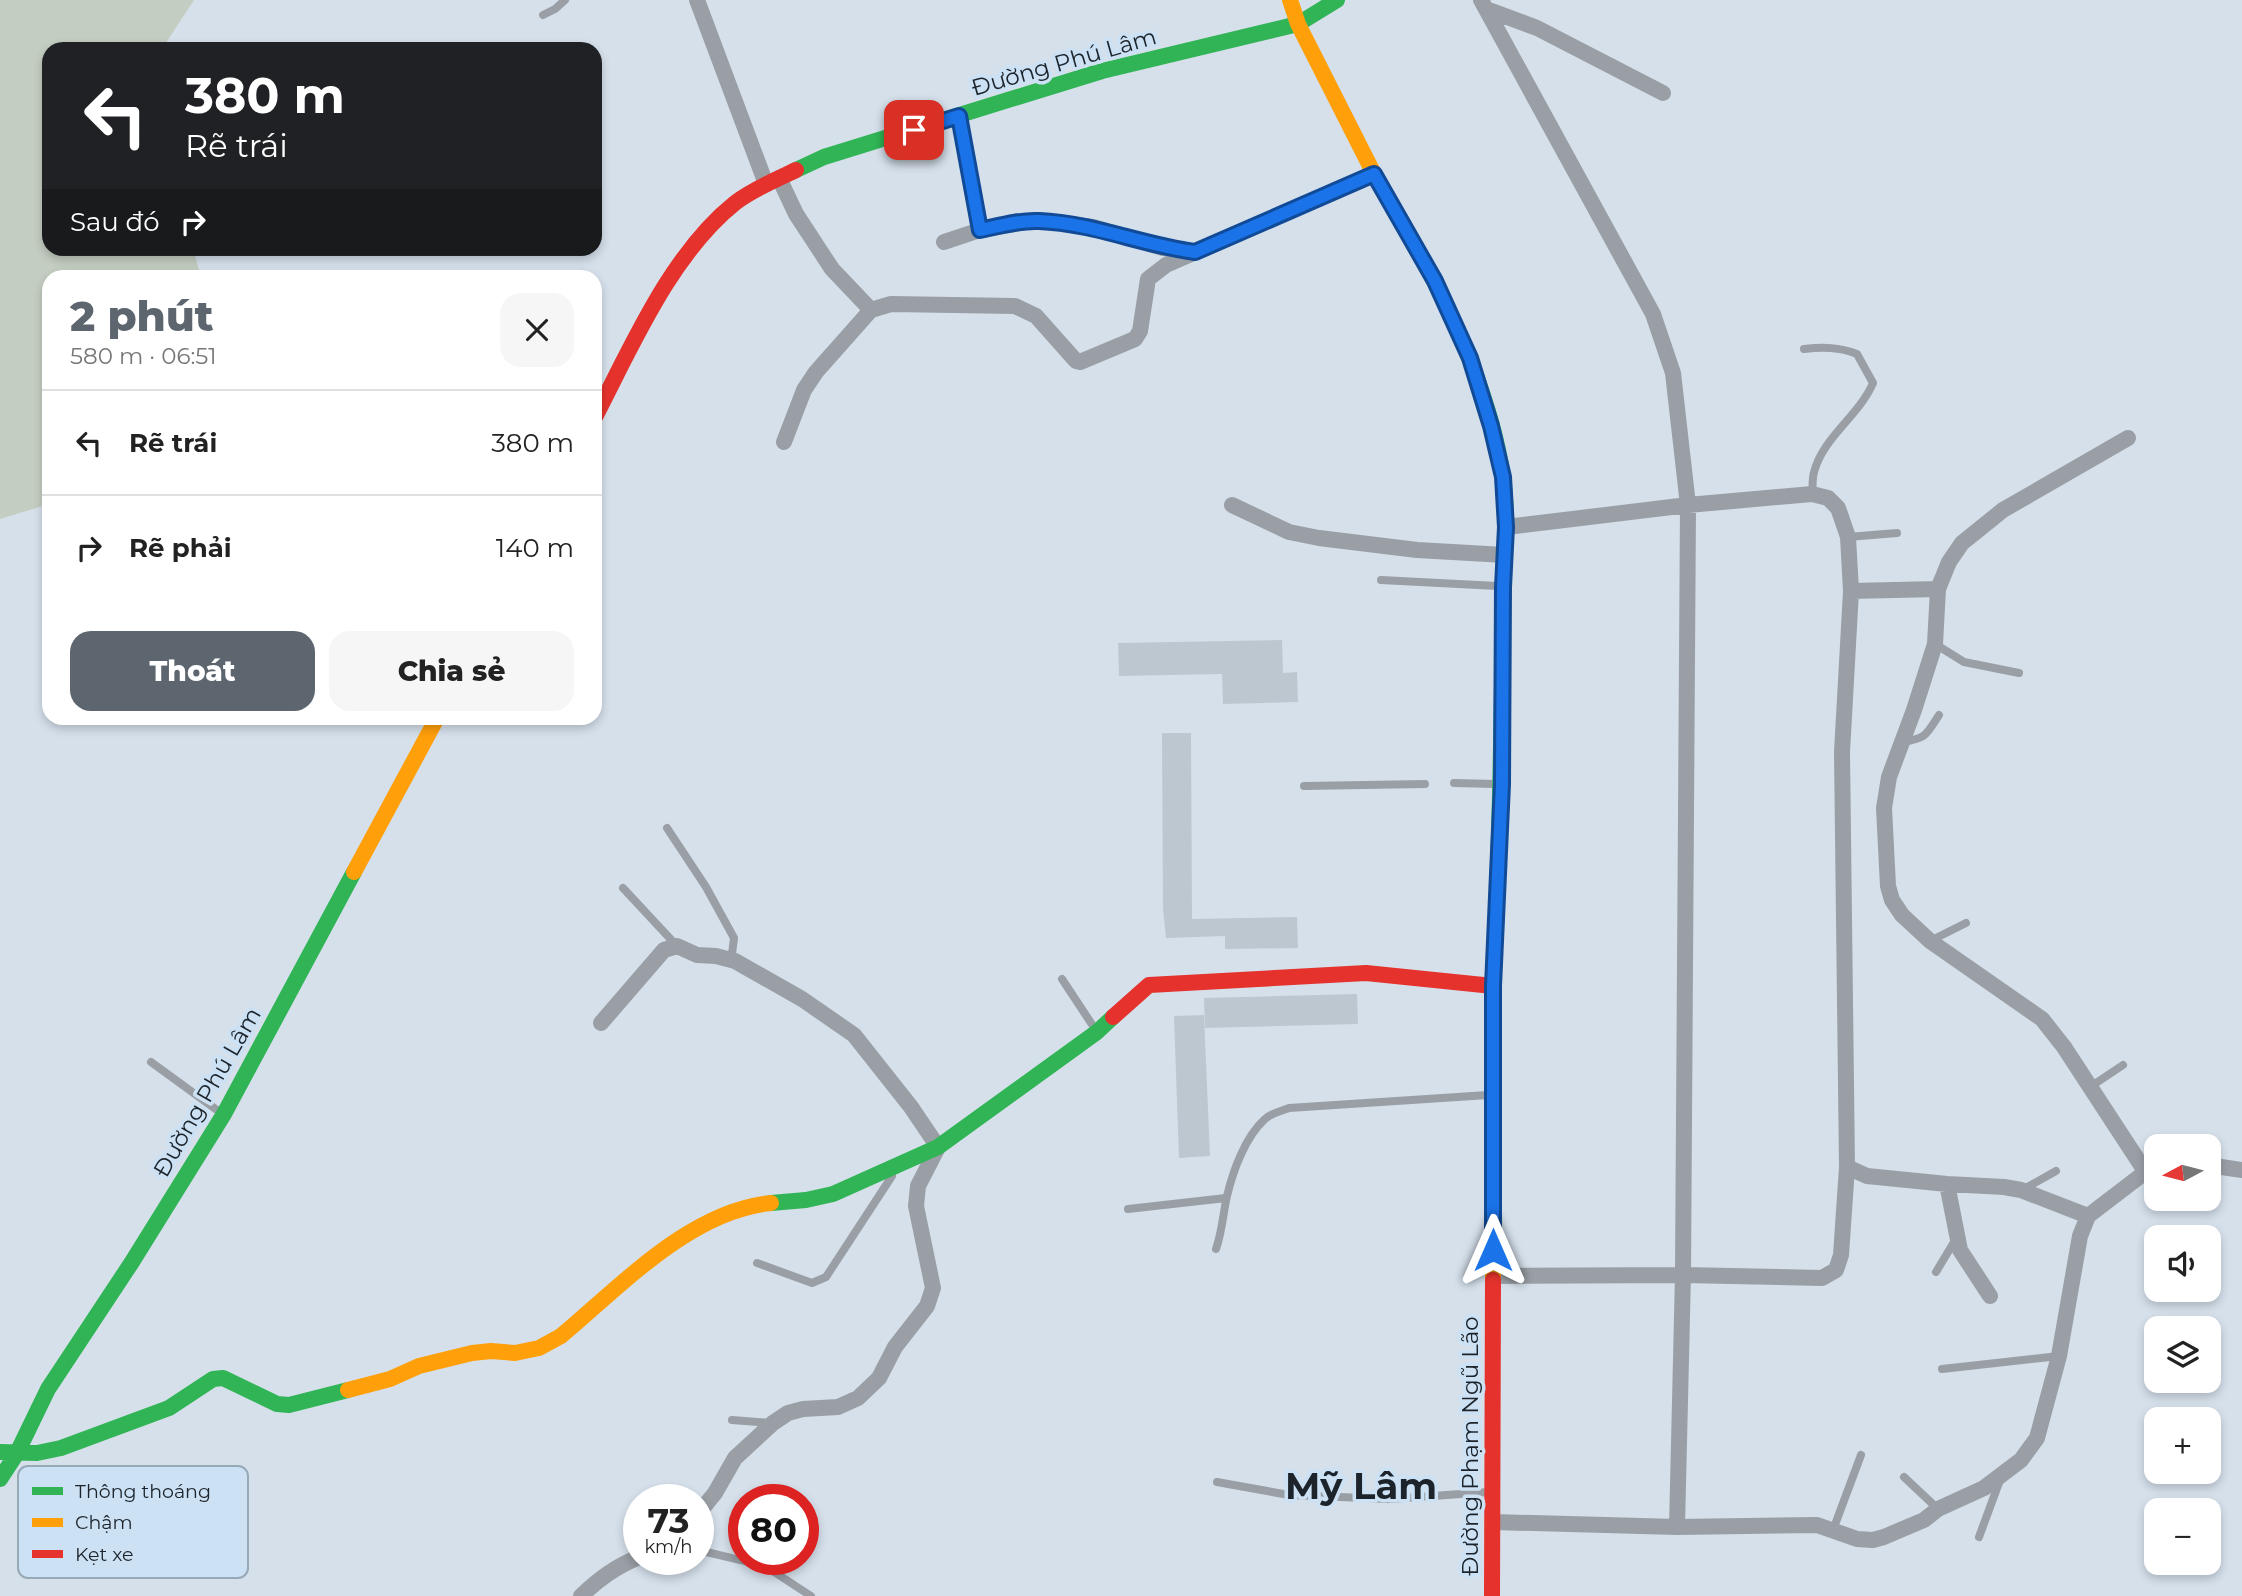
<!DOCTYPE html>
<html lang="vi">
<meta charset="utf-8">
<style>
:root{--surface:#fff;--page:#f6f6f6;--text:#222;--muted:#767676;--line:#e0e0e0;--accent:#5d656e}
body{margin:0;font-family:Montserrat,sans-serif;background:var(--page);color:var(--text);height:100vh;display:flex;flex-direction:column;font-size:26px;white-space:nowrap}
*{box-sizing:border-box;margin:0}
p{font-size:23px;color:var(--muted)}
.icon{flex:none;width:38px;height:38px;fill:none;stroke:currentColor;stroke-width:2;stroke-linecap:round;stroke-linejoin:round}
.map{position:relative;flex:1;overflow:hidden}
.drawer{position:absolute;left:42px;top:270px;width:560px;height:455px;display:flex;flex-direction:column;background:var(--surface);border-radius:21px;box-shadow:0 4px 10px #0003}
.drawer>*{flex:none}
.hud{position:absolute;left:42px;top:42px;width:560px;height:214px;border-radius:21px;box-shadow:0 4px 10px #0003;background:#202124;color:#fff;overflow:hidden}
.needle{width:46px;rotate:263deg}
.buttons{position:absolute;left:2144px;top:1134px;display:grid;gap:14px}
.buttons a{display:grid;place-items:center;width:77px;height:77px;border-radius:14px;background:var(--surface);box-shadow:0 4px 10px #0003;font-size:35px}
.speed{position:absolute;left:623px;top:1484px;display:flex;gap:14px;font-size:35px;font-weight:700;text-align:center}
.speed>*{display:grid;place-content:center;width:91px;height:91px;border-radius:50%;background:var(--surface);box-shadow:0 4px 10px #0003;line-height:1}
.speed small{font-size:18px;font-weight:400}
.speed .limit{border:10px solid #d22;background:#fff;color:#111}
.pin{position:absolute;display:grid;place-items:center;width:60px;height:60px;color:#fff;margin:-30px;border-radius:14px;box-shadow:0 4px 10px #0006}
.me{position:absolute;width:77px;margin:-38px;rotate:0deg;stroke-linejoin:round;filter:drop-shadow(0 0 5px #0008)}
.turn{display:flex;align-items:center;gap:24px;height:147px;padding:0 28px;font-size:32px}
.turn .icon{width:91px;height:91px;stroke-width:2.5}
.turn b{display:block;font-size:49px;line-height:60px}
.then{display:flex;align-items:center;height:66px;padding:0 28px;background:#0003;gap:14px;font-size:26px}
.round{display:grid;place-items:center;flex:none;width:74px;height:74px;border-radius:21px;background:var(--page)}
.summary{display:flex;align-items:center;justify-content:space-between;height:119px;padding:0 28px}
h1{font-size:42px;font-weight:800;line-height:52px;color:var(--accent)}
.primary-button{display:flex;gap:14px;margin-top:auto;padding:14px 28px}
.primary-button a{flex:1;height:80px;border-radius:21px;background:var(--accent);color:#fff;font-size:28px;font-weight:800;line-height:80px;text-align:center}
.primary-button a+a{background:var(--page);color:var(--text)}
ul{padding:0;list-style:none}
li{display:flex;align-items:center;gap:21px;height:105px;padding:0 28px;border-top:2px solid var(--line)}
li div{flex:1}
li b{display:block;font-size:26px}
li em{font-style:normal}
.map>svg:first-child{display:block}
</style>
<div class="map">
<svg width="2242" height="1596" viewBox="0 0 2242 1596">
<rect width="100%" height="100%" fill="#d5e0eb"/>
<path fill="#c4cdc1" d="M0,0H194L162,49H49V248L193,249L201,276H49V504L0,519Z"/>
<path fill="#bdc7cf" d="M1282,640L1283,673L1297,672L1298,702L1223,704L1222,674L1119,676L1118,643Z
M1162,733H1191L1192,919L1297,917L1298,948L1225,949V936L1166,938L1163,909Z
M1357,994L1358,1024L1205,1028L1204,998Z
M1204,1015L1210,1156L1179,1158L1174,1016Z"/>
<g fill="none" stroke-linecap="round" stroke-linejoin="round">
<path stroke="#999fa5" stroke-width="8" d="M543,15L555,9L565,0
M1804,349C1823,347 1839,347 1857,354L1873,383C1859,416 1823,437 1814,472C1812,479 1813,487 1812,494
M1848,537L1897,533
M1381,580L1497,586
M1935,644L1964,662L2019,673
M1903,742C1927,738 1926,735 1939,715
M1454,783L1496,784
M1304,786L1425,784
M667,828L706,887L734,938L732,954L727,959
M623,888L677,946
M1930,941L1966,923
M1062,979L1095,1029
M151,1062L221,1113
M2090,1087L2123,1065
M2024,1189L2056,1171
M1128,1209L1226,1198
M1216,1249C1222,1232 1223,1214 1227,1196C1233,1171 1245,1137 1265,1119C1271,1113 1282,1111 1289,1108L1488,1095
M757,1263L812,1283L826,1277L892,1176
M1936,1272L1957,1237
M1942,1369L2059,1356
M732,1420L770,1423
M1904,1477L1938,1509
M1217,1482L1289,1495L1390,1499L1489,1492
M1833,1530L1861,1455
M1979,1537L2000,1480
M698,1550L765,1566L811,1596"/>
<path stroke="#999fa5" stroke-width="16" d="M697,0L766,184
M1481,0L1653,314L1673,373L1688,505L1683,1275L1677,1527
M1486,9L1537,28L1663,93
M959,116L980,230
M779,178L796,214L832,269L871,310
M944,242L980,230L1037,220L1093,227L1163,248L1192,251
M2128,438L2003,510L1962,543L1949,562L1938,589L1935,644L1914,710L1889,777L1884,808L1888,886L1892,900L1902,915L1930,941L2042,1019L2064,1047L2145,1171
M784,442L804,390L816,372L871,310L891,304L1015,306L1036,316L1076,361L1080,362L1135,339L1140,331L1148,279L1166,265L1374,174
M1232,505L1289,532L1319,538L1417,550L1505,555
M1851,591L1938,589
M601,1023L664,950L677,946L697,955L716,956L735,961L802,999L854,1035L911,1107L938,1147L918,1186L916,1206L933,1288L927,1306L895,1347L879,1378L858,1398L838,1407L803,1409L788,1413L773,1423L735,1458L715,1493L698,1514
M2208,1165L2242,1170
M1847,1167L1867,1176L1947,1184L2004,1187L2021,1190L2088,1216
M1947,1184L1960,1250L1990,1296
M1493,1276L1683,1275L1822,1278L1836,1270L1841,1255L1847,1167L1842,752L1851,591L1848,537L1838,508L1828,498L1812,494L1688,505L1506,527
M1493,1522L1677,1527L1817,1525L1857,1539L1873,1540L1884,1537L1924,1520L1938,1509L1984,1488L2021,1460L2037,1438L2059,1356L2080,1236L2088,1216L2156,1164
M581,1596C599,1579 615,1567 639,1557"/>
<path stroke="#30b455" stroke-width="16" d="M796,170L824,157L1102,71L1298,24L1337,0
M1420,255C1456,319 1493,405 1503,478C1509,520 1503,563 1503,605C1502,701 1501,796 1497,892
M771,1203L806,1200L833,1194L938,1147L1097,1032L1113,1017
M0,1452L37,1453L61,1448L169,1408L213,1379L223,1378L277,1404L289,1405L348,1390
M0,1479L17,1453L48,1389L132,1262L224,1114L354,872"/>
<path stroke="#ff9f0a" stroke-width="16" d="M1290,0L1298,24L1374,174L1420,255
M354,872L437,718
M1493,1280V986L1497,892
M348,1390L390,1379L419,1366L472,1353L491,1351L515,1353L539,1348L561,1336C621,1286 690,1211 771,1203"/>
<path stroke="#e5322d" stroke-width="16" d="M595,417C632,346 671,254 735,203C753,189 776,180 796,170
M1113,1017L1149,985L1366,973L1493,986
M1492,1596L1493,1280"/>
</g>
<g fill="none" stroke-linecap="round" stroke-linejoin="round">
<defs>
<path id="route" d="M914,130L959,116L980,230C999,226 1020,220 1039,221C1093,223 1142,245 1195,252L1374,174L1435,281L1470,358L1491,426L1503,477L1506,527L1503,587L1502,784L1493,986V1250"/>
</defs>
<use href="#route" stroke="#114b97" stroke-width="18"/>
<use href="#route" stroke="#1a73e8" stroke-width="12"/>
</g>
<g text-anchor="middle" stroke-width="7" stroke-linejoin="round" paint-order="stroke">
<g font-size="23" fill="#1c232a" stroke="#cce1f4">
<text transform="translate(1064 62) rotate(-16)" y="8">Đường Phú Lâm</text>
<text transform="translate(207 1092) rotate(-60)" y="8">Đường Phú Lâm</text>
<text transform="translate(1470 1446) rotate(-90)" y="8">Đường Phạm Ngũ Lão</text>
</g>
<g font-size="37" font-weight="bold" fill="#1c232a" stroke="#cce1f4">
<text x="1361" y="1499">Mỹ Lâm</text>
</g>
</g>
<rect x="18" y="1466" width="230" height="112" rx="10" fill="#cce1f4" stroke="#97a8b7" stroke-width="2"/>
<rect x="32" y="1487" width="31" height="8" fill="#30b455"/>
<rect x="32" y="1518" width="31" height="9" fill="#ff9f0a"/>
<rect x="32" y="1550" width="31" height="8" fill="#e5322d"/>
<g font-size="19" fill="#1c232a">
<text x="75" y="1498">Thông thoáng</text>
<text x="75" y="1529">Chậm</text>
<text x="75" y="1561">Kẹt xe</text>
</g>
</svg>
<div class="buttons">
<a><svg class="needle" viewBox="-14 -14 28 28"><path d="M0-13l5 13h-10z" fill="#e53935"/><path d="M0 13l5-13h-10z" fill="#767676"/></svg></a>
<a><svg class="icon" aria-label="sound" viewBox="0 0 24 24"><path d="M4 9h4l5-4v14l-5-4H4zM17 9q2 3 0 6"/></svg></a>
<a><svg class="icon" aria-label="layers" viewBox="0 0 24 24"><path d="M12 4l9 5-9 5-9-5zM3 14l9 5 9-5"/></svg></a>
<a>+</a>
<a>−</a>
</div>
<div class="speed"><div>73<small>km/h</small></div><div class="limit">80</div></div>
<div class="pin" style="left:914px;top:130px;background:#d93025"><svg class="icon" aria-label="arrive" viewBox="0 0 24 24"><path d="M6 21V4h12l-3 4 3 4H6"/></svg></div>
<svg class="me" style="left:1493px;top:1250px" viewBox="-20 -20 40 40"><path d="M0-17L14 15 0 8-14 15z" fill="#1a73e8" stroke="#fff" stroke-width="4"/></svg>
<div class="hud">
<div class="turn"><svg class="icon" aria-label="left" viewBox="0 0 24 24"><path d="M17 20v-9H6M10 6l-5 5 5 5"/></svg><div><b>380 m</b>Rẽ trái</div></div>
<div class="then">Sau đó<svg class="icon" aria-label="right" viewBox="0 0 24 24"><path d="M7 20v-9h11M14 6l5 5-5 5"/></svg></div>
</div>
<section class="drawer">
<div class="summary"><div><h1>2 phút</h1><p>580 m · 06:51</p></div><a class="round"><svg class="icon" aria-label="close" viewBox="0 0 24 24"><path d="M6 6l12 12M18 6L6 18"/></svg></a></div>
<ul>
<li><svg class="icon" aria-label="left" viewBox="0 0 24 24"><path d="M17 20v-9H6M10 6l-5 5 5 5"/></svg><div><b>Rẽ trái</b></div><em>380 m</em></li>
<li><svg class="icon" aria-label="right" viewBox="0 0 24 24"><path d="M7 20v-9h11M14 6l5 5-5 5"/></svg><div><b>Rẽ phải</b></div><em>140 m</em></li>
</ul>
<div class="primary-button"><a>Thoát</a><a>Chia sẻ</a></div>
</section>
</div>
